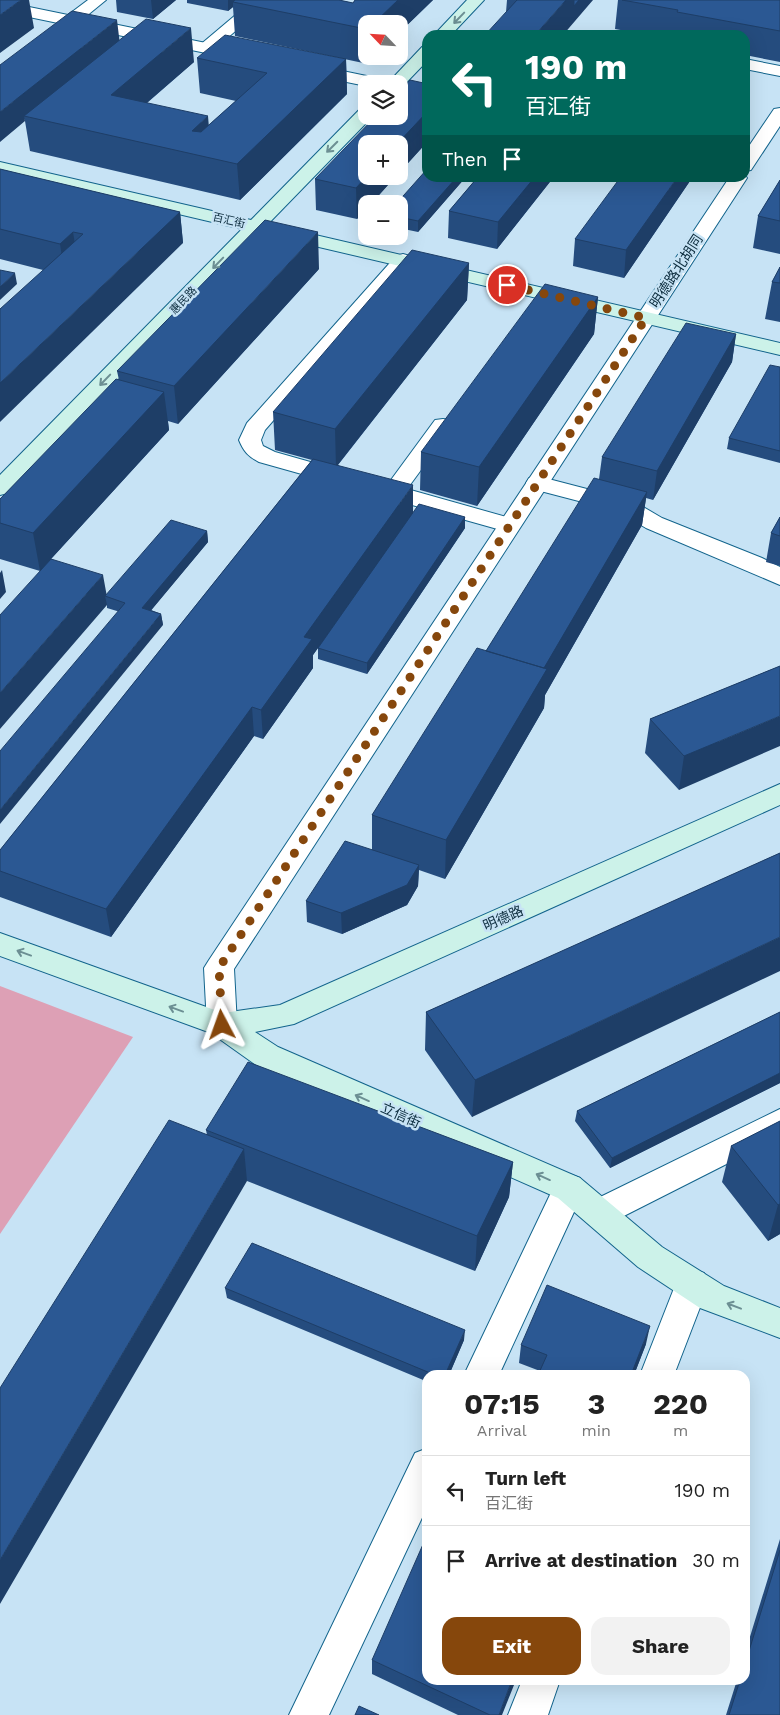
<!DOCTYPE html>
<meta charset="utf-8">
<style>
:root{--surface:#fff;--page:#f2f2f2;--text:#222;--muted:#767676;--line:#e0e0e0;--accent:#86470c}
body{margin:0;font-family:"Work Sans","Noto Sans SC",sans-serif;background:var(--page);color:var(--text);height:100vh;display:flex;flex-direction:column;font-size:19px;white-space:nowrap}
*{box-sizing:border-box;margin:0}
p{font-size:16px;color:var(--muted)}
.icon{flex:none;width:28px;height:28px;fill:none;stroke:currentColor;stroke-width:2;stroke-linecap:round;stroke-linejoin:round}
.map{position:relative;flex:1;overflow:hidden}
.drawer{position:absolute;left:422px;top:1370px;width:328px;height:315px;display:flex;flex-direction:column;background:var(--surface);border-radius:15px;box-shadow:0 5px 20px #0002}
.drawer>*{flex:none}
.top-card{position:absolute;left:422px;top:30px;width:328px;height:152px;border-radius:15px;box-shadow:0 5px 20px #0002;background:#00695c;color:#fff;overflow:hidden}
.needle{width:32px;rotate:295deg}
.buttons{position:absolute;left:358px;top:15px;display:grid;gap:10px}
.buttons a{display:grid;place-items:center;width:50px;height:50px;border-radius:10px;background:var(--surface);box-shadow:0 5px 20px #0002;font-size:25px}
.pin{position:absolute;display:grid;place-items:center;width:42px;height:42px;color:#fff;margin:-21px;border:2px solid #fff;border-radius:50%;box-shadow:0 1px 5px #0007}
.me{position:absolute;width:55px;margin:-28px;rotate:356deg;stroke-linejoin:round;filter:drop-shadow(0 0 4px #0008)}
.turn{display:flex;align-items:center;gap:18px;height:105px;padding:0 20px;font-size:22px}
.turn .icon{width:65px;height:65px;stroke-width:2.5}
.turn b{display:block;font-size:35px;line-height:42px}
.then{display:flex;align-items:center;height:48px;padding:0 20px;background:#0003;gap:10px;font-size:19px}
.eta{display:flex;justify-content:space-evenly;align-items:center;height:85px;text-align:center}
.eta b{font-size:30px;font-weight:700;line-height:35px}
.primary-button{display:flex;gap:10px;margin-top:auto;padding:10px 20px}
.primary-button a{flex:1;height:58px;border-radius:15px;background:var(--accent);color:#fff;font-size:20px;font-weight:700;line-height:58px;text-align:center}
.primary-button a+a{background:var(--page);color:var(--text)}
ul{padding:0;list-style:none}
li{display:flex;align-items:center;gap:15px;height:70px;padding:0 20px;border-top:1px solid var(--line)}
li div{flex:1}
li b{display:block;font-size:19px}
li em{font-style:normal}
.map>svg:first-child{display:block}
</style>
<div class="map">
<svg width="780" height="1715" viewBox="0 0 780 1715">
<rect width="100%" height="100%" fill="#c7e3f5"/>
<path fill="#dda0b5" d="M0,986L133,1037L0,1234Z"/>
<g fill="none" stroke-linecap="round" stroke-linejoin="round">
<defs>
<path id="lane" d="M257,0L269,3L271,6L269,9L260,10L212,51H200L198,48L200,45L251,2Z
M745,59L780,66V76L745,69Z
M403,254L410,256L413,260L410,264L265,430L261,440L263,446L275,452L388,484L435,420L443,419L451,420L454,425L407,489L517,520L520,525L517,530L509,532L501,530L259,462C248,456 244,452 239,440L247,423L396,256Z
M537,476L633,501L662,518L762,558L780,567V585L646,528L617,511L529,488L526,483L529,478Z
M780,1109V1137L610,1223L599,1227L588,1223L583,1213L588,1203Z
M569,1174L580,1178L585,1188L499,1375H464L558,1178Z
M692,1269L704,1273L709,1284L674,1375H640L680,1273Z
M428,1448V1505L329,1715H289L415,1453Z
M522,1680H560L548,1715H508Z"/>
<path id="street" d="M88,0H106L84,18L245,51L251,52L253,56L251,60L245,61L74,26L63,32L55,27L58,23L0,11V1L68,15Z
M309,64L381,79L389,84H366V86L303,73L301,69L303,65Z
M780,108V126L751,170L745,171V152L774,109Z
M745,175L747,178L234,969L237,1025L233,1033L222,1037L211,1033L207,1025L204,968L209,960L729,178H745Z"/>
<path id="secondary" d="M467,0H484L451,35H434Z
M428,45V60L401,88H399V84H387L422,47Z
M366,108V116L372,117L268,224L780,343V355L259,233L8,493L0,495V475L242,229L0,172V162L251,220L360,109Z
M780,784V805L294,1024L255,1032L278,1047L580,1178L662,1247L724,1286L780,1308V1338L700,1308L638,1267L558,1198L256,1065L211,1033L0,956V933L223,1013L280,1005Z"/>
</defs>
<use href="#lane" stroke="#12648c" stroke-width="2"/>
<use href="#street" stroke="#12648c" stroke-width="2"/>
<use href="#secondary" stroke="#12648c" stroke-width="2"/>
<use href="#lane" fill="#fff" fill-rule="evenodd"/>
<use href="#street" fill="#fff" fill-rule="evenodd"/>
<use href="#secondary" fill="#ccf2e9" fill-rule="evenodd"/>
</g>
<path fill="#254c7e" d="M116,0H176L153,19L117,12Z
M187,0H339L353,3L355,0H433L399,33V24H366V56H375L368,64L235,36L233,7L228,11L187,3Z
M507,0H593L506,12Z
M618,0H780V62L745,55V35H648L615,29Z
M119,40L194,62L147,103L209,125L236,101L200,93L197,58L346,59L347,94L240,200L30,151L25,121L0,65Z
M428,84V141L399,173V144L396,176L371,204H366V209L357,219L316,210L315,179Z
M0,169L180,212L183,243L43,270L0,259Z
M428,178H465L418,232L399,228V204Z
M477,178H553L497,249L448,238L449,211Z
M692,178L624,278L573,266L575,239Z
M780,180V254L753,248L758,216Z
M469,263L467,300L338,465L413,514L465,517V528L367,674L318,659V648L350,603L313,655V668L263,739L254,736L111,937L0,897V850L312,460L275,450L273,412Z
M780,267V322L765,319L772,282Z
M319,269L178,424L168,421L169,430L51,559L106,595L207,531L208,542L151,610L161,614L163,625L107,608V605L40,571L0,559V499L119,380L117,371Z
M598,297L594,334L477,506L420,490L421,452Z
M736,334L732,362L653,500L646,498L642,525L545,695L544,708L445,879L419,870L418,886L407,905L342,934L307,922L306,901L372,850V815L486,651L599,479L602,457Z
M780,367V463L727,449L729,438Z
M780,517V566L766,562L771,533Z
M780,666L679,790L645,753L650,719Z
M780,853L472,1117L425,1050L426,1012Z
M780,1012V1083L610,1168L575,1121L577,1111Z
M780,1121V1234L768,1241L722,1182L731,1146Z
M206,1130L513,1162L509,1197L475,1271L247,1181L207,1135Z
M225,1288L464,1340L449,1375H428V1382L227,1298Z
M646,1344L634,1375H538L540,1371L519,1363L521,1345Z
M780,1539V1715H726L737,1680H745V1653Z
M372,1660L502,1715H458L372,1674Z"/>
<path fill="#1e3e67" d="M21,0H29L34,28L0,53V15Z
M151,0H176L153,19Z
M228,0H241L233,2V7L228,11Z
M398,0H433L399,33V24H373Z
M566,0H593L563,35H535Z
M117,20L120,45L24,116L25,121L0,142V112Z
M191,28L194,62L115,130L111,95Z
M368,56H375L368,64Z
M346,59L347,94L240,200L237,164Z
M428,111V141L399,173V144H397Z
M208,116L211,152L192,131Z
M367,176H396L371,204H366V209L357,219L356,188Z
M456,178H465L418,232V221Z
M534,178H553L497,249L498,222Z
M677,178H692L624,278L626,250Z
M180,212L183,243L0,422V383Z
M73,232L78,264L65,276L60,244Z
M318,232L319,269L178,424L174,386Z
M469,263L467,300L336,467L335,429Z
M15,273L17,284L0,300V287Z
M598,297L594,334L477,506L479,467Z
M736,334L732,362L653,500L657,471Z
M164,392L169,430L40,571L33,533Z
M413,485V514L313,655V668L263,739L261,710L304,637Z
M647,492L642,525L545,695L544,708L445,879L446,840L542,670Z
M465,517V528L367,674V663Z
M207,531L208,542L144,619L142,608Z
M2,570L6,592L0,599V573Z
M103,575L107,597L105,596L107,605L0,729V693Z
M161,614L163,625L0,824V810Z
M252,707L254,736L111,937L106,909Z
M780,716V746L679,790L684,756Z
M419,865L418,886L407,905L342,934L341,913Z
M780,937V971L472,1117L475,1080Z
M780,1073V1083L610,1168L612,1158Z
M244,1149L247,1181L0,1604V1560Z
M513,1162L509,1197L475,1271L477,1236Z
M780,1204V1234L768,1241L778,1205Z
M650,1326L646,1344L634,1375H631Z
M465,1330L464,1340L449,1375H445Z
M512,1680H516L502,1715H499Z"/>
<path fill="#2b5893" stroke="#1e3e67" d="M0,0H21L0,15Z
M235,0H339L353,3L355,0H398L373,24H366V29L233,2Z
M517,0H566L535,35H485Z
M574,0H579L574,6Z
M622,0H780V31L677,12L678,10Z
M72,11L117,20L0,112V65Z
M146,19L191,28L111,95L208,116L192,131L201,132L267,73L197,58L225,35L346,59L237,164L24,116Z
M410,80L428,84V111L397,144H366V176H367L356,188L315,179L376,116H399V92Z
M428,168V178H456L418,221L399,217V204H396Z
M0,169L180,212L0,383V309L83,234L73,232L60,244L0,229Z
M477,178H534L498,222L449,211Z
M620,178H677L626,250L575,239Z
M780,180V221L758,216Z
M265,220L318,232L174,386L117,371Z
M412,250L469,263L335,429L273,412Z
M780,267V283L772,282Z
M0,270L15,273L0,287Z
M545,284L598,297L479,467L421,452Z
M686,323L736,334L657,471L602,457Z
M770,365L780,367V451L729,438Z
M116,379L164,392L33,533L0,523V499Z
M313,459L413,485L304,637L312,639L261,710L252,707L106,909L0,871V850Z
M594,478L647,492L544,668L486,651Z
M419,504L465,517L367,663L318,648Z
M780,517V536L771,533Z
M171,520L207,531L142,608L161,614L0,810V751L125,603L105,596Z
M51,559L103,575L0,693V615Z
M477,648L547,669L446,840L372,815Z
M780,666V716L684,756L650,719Z
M345,841L419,865L407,885L341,913L306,901Z
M780,853V937L475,1080L426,1012Z
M780,1012V1073L612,1158L577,1111Z
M248,1062L513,1162L477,1236L206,1130Z
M169,1120L244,1149L0,1560V1388Z
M780,1121V1204L778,1205L731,1146Z
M252,1243L465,1330L445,1375H435L225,1288Z
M547,1285L650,1326L631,1375H538L547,1355L521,1345Z
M428,1533V1680H512L499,1715H490L372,1660Z
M780,1550V1715H729L740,1680H745V1664Z
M359,1706L379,1715H355Z"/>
<defs><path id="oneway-shaft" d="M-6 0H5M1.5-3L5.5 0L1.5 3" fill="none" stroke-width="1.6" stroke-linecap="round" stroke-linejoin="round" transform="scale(1.25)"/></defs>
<g stroke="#6c8f93">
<use href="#oneway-shaft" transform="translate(459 18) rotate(134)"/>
<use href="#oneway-shaft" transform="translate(332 147) rotate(135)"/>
<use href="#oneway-shaft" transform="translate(218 263) rotate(134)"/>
<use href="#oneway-shaft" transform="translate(105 380) rotate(134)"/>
<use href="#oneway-shaft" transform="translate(24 953) rotate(-160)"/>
<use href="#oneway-shaft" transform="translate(176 1009) rotate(-160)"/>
<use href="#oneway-shaft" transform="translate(362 1098) rotate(-156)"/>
<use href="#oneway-shaft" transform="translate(543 1177) rotate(-156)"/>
<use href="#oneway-shaft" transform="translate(734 1306) rotate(-159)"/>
</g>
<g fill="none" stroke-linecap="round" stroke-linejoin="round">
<path stroke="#86470c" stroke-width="9" stroke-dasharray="0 16.2" d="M222,1025L219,968L646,318L507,285"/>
</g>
<g text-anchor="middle" stroke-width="5" stroke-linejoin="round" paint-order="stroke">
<g font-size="11" fill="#0c2c3d" stroke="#c7e3f5">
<text transform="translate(229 220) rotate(13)" y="4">百汇街</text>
<text transform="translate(183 300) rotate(-46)" y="4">惠民路</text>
</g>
<g font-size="14" fill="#0c2c3d" stroke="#c7e3f5">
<text transform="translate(676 271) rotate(-57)" y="5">明德路北胡同</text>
<text transform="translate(503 918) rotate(-24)" y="5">明德路</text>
<text transform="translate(401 1115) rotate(24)" y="5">立信街</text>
</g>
</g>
</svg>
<div class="buttons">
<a><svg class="needle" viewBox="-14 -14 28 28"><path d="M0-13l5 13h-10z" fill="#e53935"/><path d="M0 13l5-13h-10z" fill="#767676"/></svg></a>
<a><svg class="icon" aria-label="layers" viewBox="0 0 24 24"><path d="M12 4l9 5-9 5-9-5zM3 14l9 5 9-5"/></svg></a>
<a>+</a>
<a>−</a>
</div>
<div class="pin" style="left:507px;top:285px;background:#d93025"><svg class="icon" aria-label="arrive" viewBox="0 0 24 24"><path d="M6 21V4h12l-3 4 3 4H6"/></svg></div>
<svg class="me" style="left:222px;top:1025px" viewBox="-20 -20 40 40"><path d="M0-17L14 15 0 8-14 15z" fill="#86470c" stroke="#fff" stroke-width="4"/></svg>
<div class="top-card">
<div class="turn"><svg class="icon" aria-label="left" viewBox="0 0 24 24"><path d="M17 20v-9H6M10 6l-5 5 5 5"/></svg><div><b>190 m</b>百汇街</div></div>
<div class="then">Then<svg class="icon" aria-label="arrive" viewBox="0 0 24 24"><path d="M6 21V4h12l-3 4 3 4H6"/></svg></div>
</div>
<section class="drawer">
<div class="eta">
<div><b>07:15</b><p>Arrival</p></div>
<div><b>3</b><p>min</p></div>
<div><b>220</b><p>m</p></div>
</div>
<ul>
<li><svg class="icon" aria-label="left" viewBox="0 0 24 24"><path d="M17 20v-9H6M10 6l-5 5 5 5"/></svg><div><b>Turn left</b><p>百汇街</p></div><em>190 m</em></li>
<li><svg class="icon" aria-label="arrive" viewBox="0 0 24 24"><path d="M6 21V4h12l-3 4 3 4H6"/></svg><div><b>Arrive at destination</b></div><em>30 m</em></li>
</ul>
<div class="primary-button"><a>Exit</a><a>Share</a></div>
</section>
</div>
